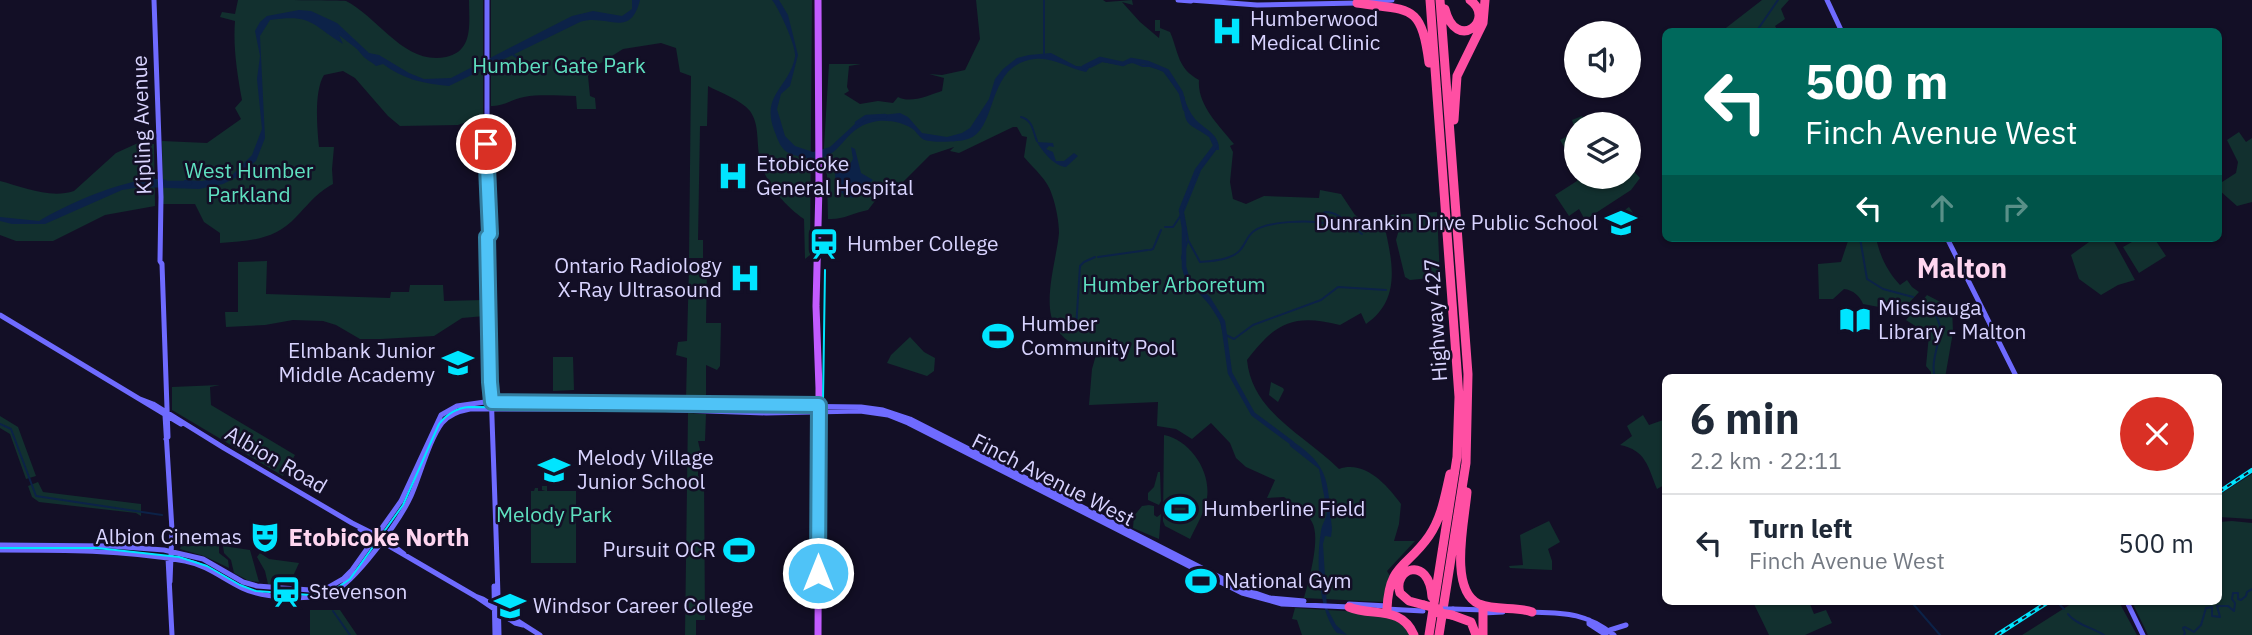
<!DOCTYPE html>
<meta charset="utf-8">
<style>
:root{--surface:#fff;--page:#f2f2f3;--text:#1f2937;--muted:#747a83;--line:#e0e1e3}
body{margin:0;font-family:"IBM Plex Sans",sans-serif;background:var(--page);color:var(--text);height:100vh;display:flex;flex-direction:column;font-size:26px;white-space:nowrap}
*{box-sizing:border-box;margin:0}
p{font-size:23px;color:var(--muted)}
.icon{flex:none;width:38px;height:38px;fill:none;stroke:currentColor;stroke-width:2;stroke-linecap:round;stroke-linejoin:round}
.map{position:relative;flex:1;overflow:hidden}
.drawer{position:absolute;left:1662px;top:374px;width:560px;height:231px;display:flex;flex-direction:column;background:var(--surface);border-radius:10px;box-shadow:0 2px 5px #0004}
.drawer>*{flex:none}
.top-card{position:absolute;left:1662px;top:28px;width:560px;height:214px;border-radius:10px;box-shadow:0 2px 5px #0004;background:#00695c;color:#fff;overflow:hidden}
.controls{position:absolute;left:1564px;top:21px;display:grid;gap:14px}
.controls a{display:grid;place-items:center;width:77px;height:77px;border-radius:50%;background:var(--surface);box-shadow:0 2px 5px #0004;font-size:35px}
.pin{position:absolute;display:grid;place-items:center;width:60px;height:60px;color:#fff;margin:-30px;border:4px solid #fff;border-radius:50%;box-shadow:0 2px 7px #0007}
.me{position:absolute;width:77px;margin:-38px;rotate:0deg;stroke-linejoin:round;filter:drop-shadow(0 0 5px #0008)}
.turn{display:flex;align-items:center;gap:24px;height:147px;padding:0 28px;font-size:32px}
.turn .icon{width:91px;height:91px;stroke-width:2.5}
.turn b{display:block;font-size:49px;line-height:60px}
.lanes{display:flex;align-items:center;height:66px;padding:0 28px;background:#0003;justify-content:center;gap:35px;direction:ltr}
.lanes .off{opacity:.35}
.round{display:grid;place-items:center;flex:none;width:74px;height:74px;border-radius:37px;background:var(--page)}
.summary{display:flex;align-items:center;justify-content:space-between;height:119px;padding:0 28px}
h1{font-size:42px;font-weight:700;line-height:52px}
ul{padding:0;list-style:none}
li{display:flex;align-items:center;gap:21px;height:98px;padding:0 28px;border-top:2px solid var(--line)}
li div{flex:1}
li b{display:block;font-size:26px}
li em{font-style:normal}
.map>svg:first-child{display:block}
</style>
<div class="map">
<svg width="2252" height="635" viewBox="0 0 2252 635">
<rect width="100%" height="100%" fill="#130f26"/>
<path fill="#12302f" d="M238,0C255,0 336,0 346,1C378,17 405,66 446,57C474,51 469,23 469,0H483V116L458,125L400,126L388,116L355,78L343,71L324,75C314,91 317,127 319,147H334L332,169L333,184C315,194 310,203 296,217C275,240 249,241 220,243V233L204,222L195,204H163L162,141L207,143L241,119L235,108L242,100C237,73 233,47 235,21L220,17L222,12L235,14Z
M491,0H812L810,255L805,259L804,219C784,205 765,183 760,159C756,143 760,125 750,111C741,100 721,93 708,86L707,126H700L698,240H703V258H689L691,76L680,72L676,48L661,43L623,49L593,68L588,76L590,96L595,98L596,109H577L576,96C559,96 541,94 524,97C512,99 503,107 491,106Z
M976,0H1103L1106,2L1132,0L1133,5L1122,2L1140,22L1159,38L1160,31H1155V20H1160V28L1170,32C1179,53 1177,68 1199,80C1197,105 1219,125 1234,144L1230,146L1233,152L1230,182L1233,199L1246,204L1264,196L1319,198L1320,190L1341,194L1355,215L1364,221L1383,219C1391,257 1404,298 1366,324L1361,313L1340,325C1293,313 1275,323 1247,360C1252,413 1305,435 1339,469C1365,460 1387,485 1401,504L1399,524L1394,541H1415L1387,571L1390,576L1386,599L1383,602L1304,598C1309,580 1321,538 1312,522C1307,512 1293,504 1284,497L1267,498L1275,480L1246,467L1236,458L1230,443L1211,423L1192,439L1176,429L1157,426L1158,402L1089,405L1092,369L1096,355C1080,349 1066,343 1056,328C1041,305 1057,258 1059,233C1059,222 1056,206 1052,195C1048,180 1034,169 1024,157L1027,137L1022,136L1017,127H1013L959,153L950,151L954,147L930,155L897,188L887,191L875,201L868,210C853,213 843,220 828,219L827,175L823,163L829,64H861L849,66L847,87L849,91L844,94L860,104L878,101L893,103L898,97C911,104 929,95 942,91L944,78L929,74L942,75L965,70L980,39Z
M1762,0H1789L1781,9L1785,19L1775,26L1778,31H1722Z
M1582,116L1587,124H1577V173L1576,167L1560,140L1576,132L1572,120Z
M2239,132L2246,142L2252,138V202L2237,206L2219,190V184L2236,173L2238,162L2227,140Z
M138,143L154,144L155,206L105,215L53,241H16L0,235V181C23,187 50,199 74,191L116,153Z
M1629,166L1640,178L1631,190L1585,220L1579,209L1569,216L1555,195L1577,181V177H1629Z
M1629,207L1638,220L1616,235L1607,222Z
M1437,212L1440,277L1410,280L1405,277L1396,240L1400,226L1397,219L1390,215Z
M1849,238H1876C1880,256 1887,271 1900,285L1907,280L1912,287L1919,292L1896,317L1879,307L1863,304C1860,296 1853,290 1844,289L1833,299H1819L1818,264L1841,262Z
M2086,238H2112L2135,280L2118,285L2101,295L2079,279L2071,255L2089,242Z
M2139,238H2154L2166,256L2139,273L2123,247Z
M267,261L266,294L390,298L391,292H409L410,285H443L444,301L484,300L485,316L462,318L434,336L381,339H360L336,325L323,321L293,320L265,325L226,327L225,312H238V262Z
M689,268H707L706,323H721L720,366L717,370L706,365V400L686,399L687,358L676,355L678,342L687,341Z
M1927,295L1952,308L1953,332L1945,378H1931V372L1926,366L1929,335L1906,320Z
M910,337L924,352L935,358L934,371L927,376L887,363L891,355Z
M553,357H573L574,390L553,391Z
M1271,382L1283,388L1284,390L1278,402L1269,395Z
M220,385L210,387L211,405L295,455L283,476L172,410V387Z
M688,413L706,414L705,441H698L701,454H698V476L704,477L705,620H696V635H685Z
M1643,415L1649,425L1666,419V484L1657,489C1648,467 1646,450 1620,445L1632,436L1627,426Z
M0,416L18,427L36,476L26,479L10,434L0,428Z
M1164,435C1190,440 1211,471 1207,498C1205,512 1196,526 1190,539L1165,526L1163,521Z
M1158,472H1160L1161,501L1159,505L1148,500V493L1154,487Z
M2252,474V519L2219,517V495Z
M38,482L43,492L141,504V516L136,513L39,502L32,497L28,486Z
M542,486H547V491H576V563H531V491H534L535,488H538V491H546L542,490Z
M1149,505L1154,506V515L1157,517L1161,514L1159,539L1133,528L1134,516L1142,506Z
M1549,521L1560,542L1548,549L1552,561V570L1510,568L1509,566L1523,565L1520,535Z
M2232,521L2252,523V635H2148L2132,602H2219V522Z
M181,546H219V553L228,560L229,568L204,556L180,549Z
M223,546L250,550L259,582L249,581L234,573L231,560L224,553Z
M260,553L269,559L299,563L289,585L268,584L265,571L257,557Z
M1753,602H1809L1814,614L1826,610L1832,623L1805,635H1769Z
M2074,602H2119L2137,635H2022Z
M1295,608L1376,613L1404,623L1410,635H1302L1297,620L1292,619Z
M310,610H340L357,635H310Z"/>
<path fill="#0c2248" d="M632,0H640C630,40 607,13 580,22L449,86C424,84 403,79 383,64L376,66C372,62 366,60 362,55C354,46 352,39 339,35L343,44C310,24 313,14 270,20L260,36L265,138L256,161L237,177L223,184L199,189L141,187L122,190L45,224H12L0,221V217L39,221C67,204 135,173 167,180L164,183C170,186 178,185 184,183V180L202,181L232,175L252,155L262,129L257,79L260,56L255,31L260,22L267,16L299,10L311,11L337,23L369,53L379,55L409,73L424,79L451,78L572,16L593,11L622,16L632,9Z
M772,0H779L788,15L798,55L790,86L781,94L777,109L785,136L795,146L813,152L830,147L858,121L873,116L900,113L908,117L922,133L947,137L962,133L970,128L989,99L995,79L1003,69L1017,58L1029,55L1051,53L1076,66L1090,67L1086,72C1069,69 1054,57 1035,59C985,64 999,129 968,139C960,142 932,143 925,140C921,139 917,133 914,130C904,122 885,119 873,122C839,129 842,167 802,157C798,156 791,155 787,152C780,148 777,137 774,130C761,94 789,88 795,57C797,48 779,8 772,0Z
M1184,98C1187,106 1190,113 1195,119C1204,129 1220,134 1219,150H1215L1209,137C1190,123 1183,129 1184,98Z
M1037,142L1053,143L1054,147L1049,146L1046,149L1053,152L1056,161H1064L1074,153L1078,156L1066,167C1054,166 1043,152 1037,142Z
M851,147L855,149L861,173L873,180L865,187L858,189L853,198L844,195L836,188L834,159L837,157L841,171H846L853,159Z
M1289,439C1332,466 1327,483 1332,529L1331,537L1325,536L1323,544L1327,608L1336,625L1347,635L1337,633C1318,610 1316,560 1321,531C1322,523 1327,519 1327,511L1319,469L1290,446Z"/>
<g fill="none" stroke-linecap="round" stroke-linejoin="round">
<path stroke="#0c2248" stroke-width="2" d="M1756,32L1778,0
M512,54L540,73
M1044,54V0
M1090,67L1102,61L1120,64L1133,62L1143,66H1150L1163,70L1184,98
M1021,117C1033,120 1033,132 1037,141
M1183,212L1188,240L1200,262C1212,261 1233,260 1241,249C1246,243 1247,236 1254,231C1268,221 1308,220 1325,223L1326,219L1320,218L1325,212C1340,212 1350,226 1362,234
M1165,227H1173L1183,212L1200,170L1215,150
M1860,238L1867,279L1883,289L1913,297
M1188,240L1182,257L1187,278L1219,314L1224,334L1234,339L1253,325L1321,300L1338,287L1386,290
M1150,250L1153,249L1161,230
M1098,257L1148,250
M1924,304C1957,326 1927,350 1935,378
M1076,328L1080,266L1084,262L1095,257
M0,424L11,429L36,496L162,515
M2057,602L2064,609
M1914,605L1940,635
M333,611L350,635
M2068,614C2075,624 2093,628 2104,635
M2184,635L2185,633L2183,628L2185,627L2194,632L2201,625L2206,608L2212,607V616L2220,617L2217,606H2228L2234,611L2235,603L2232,599L2233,593H2238V599L2241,600L2246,596L2247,592L2252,589"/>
<path stroke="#0c2248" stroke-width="4.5" d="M340,33L358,47
M1084,67L1100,59L1123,64L1131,60L1148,63L1167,71L1181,93L1185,109
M857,123L866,117L885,116
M1216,145L1197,170L1181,210L1184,228V267L1187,277L1208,298L1223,322L1230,373L1253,414L1292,443
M160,183H190"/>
<path stroke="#6f6bff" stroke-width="5" d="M154,0L161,197L160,261L162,264L168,437L166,439
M487,0V199L490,234L487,238
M1178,0L1191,1
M1190,0L1257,5L1358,3
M1827,0L1842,32
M1371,2L1392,0
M487,199L485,234L487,238C489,371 496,502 499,635
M1947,238L2017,378
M0,315L181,424
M140,399L153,404L224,448L352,523L386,540L404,554
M488,403L490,382
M165,415L172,530L170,582
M360,529L475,596L515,623L523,625
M0,545L111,546L164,550L203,559L243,582L257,586L310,590L329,587L343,579L352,570L401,501L441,415L457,406L485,402L861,407L883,410L910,419L1241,588L1270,598L1304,601
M0,550C62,550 123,550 185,561C207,565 223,579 242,588C262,598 310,601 331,593C354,584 400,520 411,496C420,476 429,440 442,423C449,414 459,411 470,409H651L766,413L860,411L888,415L908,423L1242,593L1282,604L1349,607
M168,558L172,635
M494,586L495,635
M475,596L483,599L540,635
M2127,602L2143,635
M1349,604L1388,606
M1386,609L1423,611
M1453,609L1485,610
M1529,612C1564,613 1585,612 1614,635
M1483,613L1503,612
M1589,620V624L1606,635
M1610,630L1626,625"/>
<path stroke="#c25bff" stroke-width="7" d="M818,0L819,186L816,306L819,388L818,635"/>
<path stroke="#ff4fa3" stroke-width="9" d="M1357,3C1410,11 1421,2 1429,63
M1445,9C1456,53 1497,20 1470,0
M1454,120L1457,76L1483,23L1485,0
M1467,492C1465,519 1448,590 1479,604C1496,611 1517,606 1532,612
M1424,605L1409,601L1400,593C1392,569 1429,554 1432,597
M1349,607C1372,617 1401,605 1414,635
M1387,609C1389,563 1407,568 1429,536C1442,517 1445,495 1450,474
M1452,615L1471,622L1476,635
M1429,635L1457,457L1459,397L1430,0
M1439,635L1466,463L1468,374L1440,0
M1483,635V610"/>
<path stroke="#00e5ff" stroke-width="2" d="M823,400L825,270
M0,548H97L179,557L207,566L240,585L256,591L310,595L326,593L337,588L350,579L403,505L439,424C447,414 456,408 469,407L806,409"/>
<defs>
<path id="rail" d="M2219,492L2252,470
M1997,635L2048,602"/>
</defs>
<use href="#rail" stroke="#00e5ff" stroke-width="4.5"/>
<use href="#rail" stroke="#130f26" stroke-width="2" stroke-dasharray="5" stroke-linecap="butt"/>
<path stroke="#6f6bff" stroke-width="5" d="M1439,609H1453"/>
<path stroke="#ff4fa3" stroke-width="9" d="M1424,605L1439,609
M1434,612L1452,615"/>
</g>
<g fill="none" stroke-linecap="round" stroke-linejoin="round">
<defs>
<path id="route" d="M486,144L490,234L487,237L490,382L492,402L819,405L818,573"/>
</defs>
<use href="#route" stroke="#337fa1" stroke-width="18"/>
<use href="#route" stroke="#4fc3f7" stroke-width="12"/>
</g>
<defs>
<symbol id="hospital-bare" viewBox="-9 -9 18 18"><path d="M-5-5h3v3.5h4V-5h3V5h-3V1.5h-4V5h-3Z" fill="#00e5ff" stroke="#130f26" stroke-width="2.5" paint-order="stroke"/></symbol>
<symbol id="school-bare" viewBox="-9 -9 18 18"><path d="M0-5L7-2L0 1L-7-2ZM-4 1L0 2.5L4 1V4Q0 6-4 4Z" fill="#00e5ff" stroke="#130f26" stroke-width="2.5" paint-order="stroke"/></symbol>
<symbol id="station-bare" viewBox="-9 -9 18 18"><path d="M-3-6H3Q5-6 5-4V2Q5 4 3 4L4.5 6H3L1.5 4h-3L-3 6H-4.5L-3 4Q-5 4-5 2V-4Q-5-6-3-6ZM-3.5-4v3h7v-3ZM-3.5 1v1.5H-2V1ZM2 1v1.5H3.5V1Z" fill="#00e5ff" stroke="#130f26" stroke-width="2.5" paint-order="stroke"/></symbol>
<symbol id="library-bare" viewBox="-9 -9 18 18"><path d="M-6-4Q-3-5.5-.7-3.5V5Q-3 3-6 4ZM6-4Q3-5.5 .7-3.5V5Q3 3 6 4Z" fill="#00e5ff" stroke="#130f26" stroke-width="2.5" paint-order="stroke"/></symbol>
<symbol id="stadium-bare" viewBox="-9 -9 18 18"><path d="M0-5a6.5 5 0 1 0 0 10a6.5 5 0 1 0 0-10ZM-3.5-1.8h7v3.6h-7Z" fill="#00e5ff" stroke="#130f26" stroke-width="2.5" paint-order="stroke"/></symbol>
<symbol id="theatre-bare" viewBox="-9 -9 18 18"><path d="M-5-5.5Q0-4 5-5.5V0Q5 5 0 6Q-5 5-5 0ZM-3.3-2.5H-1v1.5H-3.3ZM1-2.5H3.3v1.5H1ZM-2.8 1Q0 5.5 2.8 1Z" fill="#00e5ff" stroke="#130f26" stroke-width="2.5" paint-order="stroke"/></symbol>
<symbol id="university-bare" viewBox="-9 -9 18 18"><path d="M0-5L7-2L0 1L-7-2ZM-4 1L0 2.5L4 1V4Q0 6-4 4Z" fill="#00e5ff" stroke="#130f26" stroke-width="2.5" paint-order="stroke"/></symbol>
</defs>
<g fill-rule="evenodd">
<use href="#hospital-bare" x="1205" y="9" width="44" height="44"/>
<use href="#hospital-bare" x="711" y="154" width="44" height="44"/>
<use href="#school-bare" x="1599" y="201" width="44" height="44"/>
<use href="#station-bare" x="802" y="222" width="44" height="44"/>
<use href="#hospital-bare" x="723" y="256" width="44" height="44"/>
<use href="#library-bare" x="1833" y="298" width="44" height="44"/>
<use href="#stadium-bare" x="976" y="314" width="44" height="44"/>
<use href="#school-bare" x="436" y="341" width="44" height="44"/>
<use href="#school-bare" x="532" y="448" width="44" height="44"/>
<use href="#stadium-bare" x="1158" y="487" width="44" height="44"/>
<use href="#theatre-bare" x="243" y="515" width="44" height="44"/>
<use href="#stadium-bare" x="717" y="528" width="44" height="44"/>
<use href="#stadium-bare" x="1179" y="559" width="44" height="44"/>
<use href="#station-bare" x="264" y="570" width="44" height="44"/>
<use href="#university-bare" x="488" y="584" width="44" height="44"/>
</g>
<g text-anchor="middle" stroke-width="5" stroke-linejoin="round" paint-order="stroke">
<g font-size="21" fill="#d9d4ff" stroke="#130f26" text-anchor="start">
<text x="1250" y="26">Humberwood<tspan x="1250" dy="24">Medical Clinic</tspan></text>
<text x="756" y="171">Etobicoke<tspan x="756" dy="24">General Hospital</tspan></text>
<text x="1598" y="230" text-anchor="end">Dunrankin Drive Public School</text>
<text x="847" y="251">Humber College</text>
<text x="722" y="273" text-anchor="end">Ontario Radiology<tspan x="722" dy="24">X-Ray Ultrasound</tspan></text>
<text x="1878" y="315">Missisauga<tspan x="1878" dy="24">Library - Malton</tspan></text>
<text x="1021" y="331">Humber<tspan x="1021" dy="24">Community Pool</tspan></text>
<text x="435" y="358" text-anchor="end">Elmbank Junior<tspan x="435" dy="24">Middle Academy</tspan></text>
<text x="577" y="465">Melody Village<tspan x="577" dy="24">Junior School</tspan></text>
<text x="1203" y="516">Humberline Field</text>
<text x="242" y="544" text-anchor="end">Albion Cinemas</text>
<text x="716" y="557" text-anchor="end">Pursuit OCR</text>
<text x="1224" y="588">National Gym</text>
<text x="309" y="599">Stevenson</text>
<text x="533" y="613">Windsor Career College</text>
</g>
<g font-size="21" fill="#5fe0c0" stroke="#130f26">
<text x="559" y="73">Humber Gate Park</text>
<text x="249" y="178">West Humber<tspan x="249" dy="24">Parkland</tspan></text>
<text x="1174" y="292">Humber Arboretum</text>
<text x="554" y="522">Melody Park</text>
</g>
<g font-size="21" fill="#d9d4ff" stroke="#130f26">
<text transform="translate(142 125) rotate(-92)" y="7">Kipling Avenue</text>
<text transform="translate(1436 320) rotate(-94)" y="7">Highway 427</text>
<text transform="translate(276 460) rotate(30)" y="7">Albion Road</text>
<text transform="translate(1053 480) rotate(27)" y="7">Finch Avenue West</text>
</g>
<g font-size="24" font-weight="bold" fill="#ffd6f0" stroke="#130f26">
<text x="379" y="546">Etobicoke North</text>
</g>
<g font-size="28" font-weight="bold" fill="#ffd6f0" stroke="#130f26">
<text x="1962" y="278">Malton</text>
</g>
</g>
</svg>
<div class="controls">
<a><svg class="icon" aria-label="sound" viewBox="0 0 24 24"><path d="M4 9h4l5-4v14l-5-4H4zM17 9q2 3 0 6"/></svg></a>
<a><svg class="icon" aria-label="layers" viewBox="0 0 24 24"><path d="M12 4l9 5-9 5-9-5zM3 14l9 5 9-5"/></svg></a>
</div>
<div class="pin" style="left:486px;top:144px;background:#d93025"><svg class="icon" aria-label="arrive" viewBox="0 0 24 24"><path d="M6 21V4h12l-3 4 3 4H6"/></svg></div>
<svg class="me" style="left:818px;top:573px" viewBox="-20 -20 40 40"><circle r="17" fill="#4fc3f7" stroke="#fff" stroke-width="3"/><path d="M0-11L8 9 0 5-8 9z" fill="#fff"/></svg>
<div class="top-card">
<div class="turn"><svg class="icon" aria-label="left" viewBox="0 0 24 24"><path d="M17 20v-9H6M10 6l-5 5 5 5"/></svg><div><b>500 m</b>Finch Avenue West</div></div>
<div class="lanes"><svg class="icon" aria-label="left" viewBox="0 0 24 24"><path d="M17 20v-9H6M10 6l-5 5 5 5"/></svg><svg class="icon off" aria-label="ahead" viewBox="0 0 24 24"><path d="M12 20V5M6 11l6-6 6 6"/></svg><svg class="icon off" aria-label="right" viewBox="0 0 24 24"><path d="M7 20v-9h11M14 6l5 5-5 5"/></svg></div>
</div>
<section class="drawer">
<div class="summary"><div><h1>6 min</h1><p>2.2 km · 22:11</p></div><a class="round" style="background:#d93025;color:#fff"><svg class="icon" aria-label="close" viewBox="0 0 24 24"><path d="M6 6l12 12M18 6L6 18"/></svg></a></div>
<ul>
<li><svg class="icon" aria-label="left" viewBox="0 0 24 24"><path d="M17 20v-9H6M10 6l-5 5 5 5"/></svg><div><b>Turn left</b><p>Finch Avenue West</p></div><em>500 m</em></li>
</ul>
</section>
</div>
